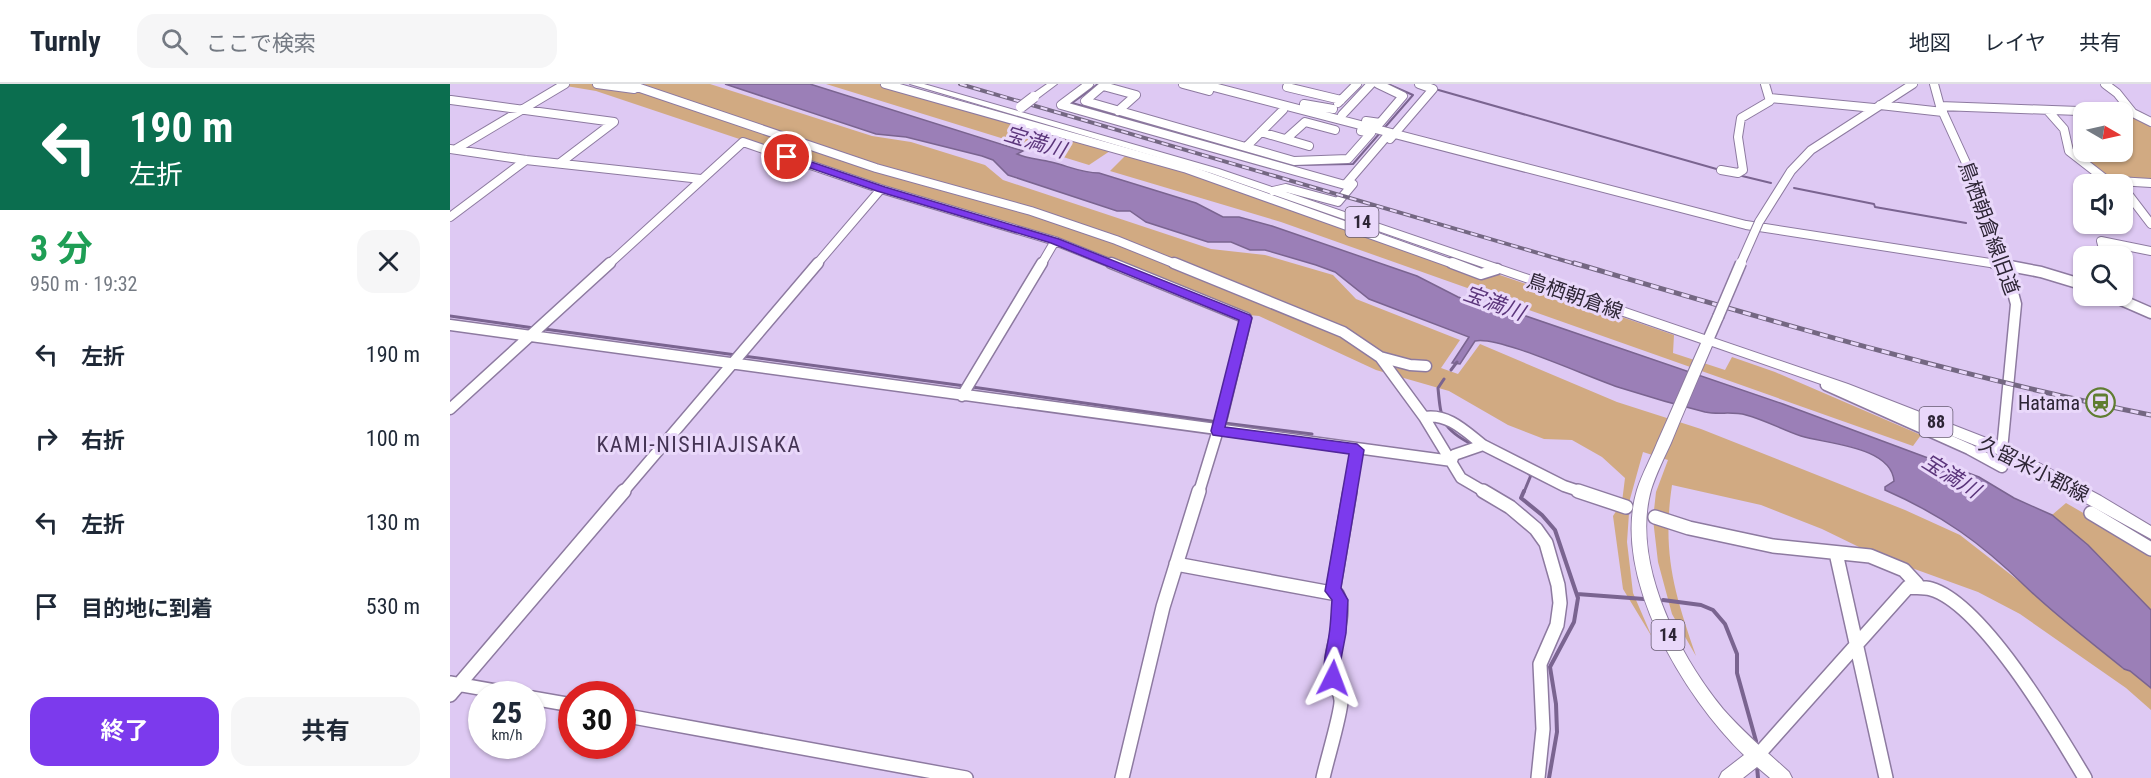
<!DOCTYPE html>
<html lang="ja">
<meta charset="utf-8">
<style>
:root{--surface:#fff;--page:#f6f6f7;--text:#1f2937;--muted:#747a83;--line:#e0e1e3;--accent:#7c3aed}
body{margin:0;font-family:"Roboto Condensed","Noto Sans JP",sans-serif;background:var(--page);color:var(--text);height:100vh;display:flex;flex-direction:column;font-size:22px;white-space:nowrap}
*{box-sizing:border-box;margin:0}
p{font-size:20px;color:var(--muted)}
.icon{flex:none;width:33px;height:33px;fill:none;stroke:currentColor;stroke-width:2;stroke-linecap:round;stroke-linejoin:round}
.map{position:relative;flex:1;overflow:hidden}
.panel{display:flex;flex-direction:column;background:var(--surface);width:450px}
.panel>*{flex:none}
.banner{background:#0b6e4f;color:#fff;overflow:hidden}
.needle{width:39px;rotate:99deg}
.buttons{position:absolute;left:1623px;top:18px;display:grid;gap:12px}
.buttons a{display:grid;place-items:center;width:60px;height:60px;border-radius:12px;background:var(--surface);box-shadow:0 2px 4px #0004;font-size:30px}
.speed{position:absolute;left:18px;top:597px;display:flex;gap:12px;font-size:30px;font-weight:700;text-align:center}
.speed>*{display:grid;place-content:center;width:78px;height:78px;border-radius:50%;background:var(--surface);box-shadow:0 2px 4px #0004;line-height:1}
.speed small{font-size:15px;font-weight:400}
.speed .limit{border:9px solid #d22;background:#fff;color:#111}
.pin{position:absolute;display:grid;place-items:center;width:51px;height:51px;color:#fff;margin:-26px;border:3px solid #fff;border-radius:50%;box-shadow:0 2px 6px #0007}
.me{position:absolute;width:66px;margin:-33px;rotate:3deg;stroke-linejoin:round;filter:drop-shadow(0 0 4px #0008)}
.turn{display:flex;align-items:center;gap:21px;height:126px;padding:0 30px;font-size:27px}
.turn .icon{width:78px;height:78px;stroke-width:2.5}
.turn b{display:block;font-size:42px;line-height:51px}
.round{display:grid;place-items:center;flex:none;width:63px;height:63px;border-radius:18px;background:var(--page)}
.summary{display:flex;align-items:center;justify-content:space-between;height:102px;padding:0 30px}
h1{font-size:36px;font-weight:700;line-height:45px;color:#1e9e55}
.cta{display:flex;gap:12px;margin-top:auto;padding:12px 30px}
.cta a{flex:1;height:69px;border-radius:18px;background:var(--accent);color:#fff;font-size:24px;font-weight:700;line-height:69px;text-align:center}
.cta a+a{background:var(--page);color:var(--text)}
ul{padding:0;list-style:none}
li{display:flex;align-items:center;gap:18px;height:84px;padding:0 30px}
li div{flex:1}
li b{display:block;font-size:22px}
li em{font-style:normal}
header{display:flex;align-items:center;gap:36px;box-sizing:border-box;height:84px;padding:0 30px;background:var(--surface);border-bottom:2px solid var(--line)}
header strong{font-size:28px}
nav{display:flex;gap:33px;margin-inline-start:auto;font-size:21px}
.search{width:420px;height:54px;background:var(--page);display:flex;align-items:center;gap:15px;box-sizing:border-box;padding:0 21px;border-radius:18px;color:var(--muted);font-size:22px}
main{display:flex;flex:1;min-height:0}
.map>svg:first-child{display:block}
</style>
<header>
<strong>Turnly</strong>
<div class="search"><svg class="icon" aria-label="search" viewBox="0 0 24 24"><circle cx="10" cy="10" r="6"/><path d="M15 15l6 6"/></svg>ここで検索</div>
<nav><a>地図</a><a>レイヤ</a><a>共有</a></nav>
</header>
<main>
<section class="panel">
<div class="banner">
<div class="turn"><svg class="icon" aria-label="left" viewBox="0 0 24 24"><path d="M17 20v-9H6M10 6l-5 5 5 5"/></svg><div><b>190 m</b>左折</div></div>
</div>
<div class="summary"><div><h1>3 分</h1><p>950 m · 19:32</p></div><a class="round"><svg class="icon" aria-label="close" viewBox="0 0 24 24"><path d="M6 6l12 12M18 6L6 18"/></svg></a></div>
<ul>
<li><svg class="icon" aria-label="left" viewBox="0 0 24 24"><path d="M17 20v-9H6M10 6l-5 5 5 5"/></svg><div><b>左折</b></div><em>190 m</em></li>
<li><svg class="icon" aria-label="right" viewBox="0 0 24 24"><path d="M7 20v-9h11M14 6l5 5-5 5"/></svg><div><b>右折</b></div><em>100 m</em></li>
<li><svg class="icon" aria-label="left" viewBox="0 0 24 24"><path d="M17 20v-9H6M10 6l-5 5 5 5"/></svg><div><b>左折</b></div><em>130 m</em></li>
<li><svg class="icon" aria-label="arrive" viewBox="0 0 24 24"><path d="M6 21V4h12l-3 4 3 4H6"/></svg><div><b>目的地に到着</b></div><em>530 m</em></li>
</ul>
<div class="cta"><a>終了</a><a>共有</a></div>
</section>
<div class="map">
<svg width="1701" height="694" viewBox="0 0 1701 694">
<rect width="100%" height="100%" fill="#dec9f3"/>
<path fill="#d1aa82" d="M117,0H260L422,52L461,58L535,81L553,96L761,165L815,171L883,191L906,215L1010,256L991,284L1008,290L1030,260L1167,318L1251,345L1455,426L1510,451L1574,501L1673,585L1680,587L1701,604V626L1676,604L1570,530L1528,508L1459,483L1430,469L1409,463L1372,445L1311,421L1222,401C1212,469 1224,508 1246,572L1222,530L1208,478L1203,435L1206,408L1218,376L1193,368L1180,415L1177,458L1183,509L1202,553L1173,505L1163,432L1172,418L1175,394L1152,373L1122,356L1094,355L1058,341L999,307L926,286L809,232L799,231L603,154L433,103L146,7L116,2Z
M376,0H437L663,65L639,81Z
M1673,30H1681L1701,40V98L1658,95L1625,71L1620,61L1633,59L1634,68H1672Z
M678,69L749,86L910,140L904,148L1044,189L1224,251L1223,269L1275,286L1282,273L1325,288L1471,351L1463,362L831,138L660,87Z
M1616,419L1701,468V526L1638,461L1602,431Z"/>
<path fill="#9b7fb7" stroke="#7a6490" stroke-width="1.5" d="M275,0H360L573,67L567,70C578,75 589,75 601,78C618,82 632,89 649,89L746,119L773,133H789L822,142L967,192L1008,213L1058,229L1073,231L1333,320L1529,393L1564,414L1602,431L1638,461L1701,526V604L1680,587L1674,585C1641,558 1606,532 1575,502C1531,459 1492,431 1435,406V403L1444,397C1441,362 1376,360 1351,352C1333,346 1315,336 1296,331C1282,327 1269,331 1255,328C1227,321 1199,313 1171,304C1142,295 1048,251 1025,257L1010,280L1002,279L1019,253L919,215L885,188L866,181L815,166H800L781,158H758L696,138L680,127H667L558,91L543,76L532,72L456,53L426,50Z"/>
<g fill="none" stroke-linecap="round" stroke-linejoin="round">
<path stroke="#7a6490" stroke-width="2" d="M648,0L622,19L843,81L903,80L963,11L938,0
M985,5L1270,86
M1288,91L1321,99
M1344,104L1424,120L1425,123L1516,139"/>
<path stroke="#7a6490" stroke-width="3" d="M0,232L84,244
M94,245L286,271
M293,272L515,302
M1001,286L1007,278
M994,295L988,304C991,337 992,345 1023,361
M522,303L768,338
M774,339L862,350
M1074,408L1081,391L1079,390"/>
<path stroke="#7a6490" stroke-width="4" d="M1074,407L1071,414L1092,431L1105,446L1128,514L1124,538L1100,583L1106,620L1107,648L1099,694
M1127,510L1194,515
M1213,516L1251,521L1263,526L1275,540L1287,570V589L1306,657
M1307,682L1308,694"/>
<defs>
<path id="minor-far2" d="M147,0L184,5
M178,0L426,84L581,127L666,156L728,181
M435,0L737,85L1006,181
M639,0L611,21L895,101L937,52
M655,0L635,17L844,77L898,75L921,49L911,47
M733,0L759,7
M752,0L1296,141L1553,181
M1484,0L1490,22L1522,92L1556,181
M1655,0L1667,9L1683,29
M653,2L686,11L668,27
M837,3L891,16
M1320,14L1424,24
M1,16L164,38L110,79
M888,19L907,0
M854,20L883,25
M1430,21L1493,28
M1490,22L1656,28
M1599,28L1614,45L1619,67L1655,95L1668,97L1671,100
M1672,29H1683L1701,38
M892,31L921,0
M916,37L930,39L953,12L928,0
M811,48L859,62
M836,55L855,38L885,46
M940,55L983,5L969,0
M796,63L833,26
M0,65L76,76L251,95
M6,65L115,0
M1271,86L1288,89L1293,86L1288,53L1291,34L1320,17L1315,0
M1668,97L1701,99
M1672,102L1701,140
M823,107L836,104L888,118L903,100
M0,133L76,76
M1309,138L1341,87L1361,66L1463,0
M1655,172L1651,157L1701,167
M158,181L293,58L431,105L605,157L665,181
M366,181L431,105
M591,181L605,157"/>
<path id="minor-far1" d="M661,179L796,234L772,333L749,408
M724,179L893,248L930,273L974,333L1011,394L1035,408
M1002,179L1031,190L1047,185
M1544,179L1591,188L1634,201
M1662,212L1701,229
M0,241L1002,377
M1258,256L1268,233
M930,273L960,281L976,282
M1376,301L1519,365L1552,383
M512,312L592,179
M0,325L160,179
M974,333C998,329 1015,347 1033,361
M1552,366L1566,220L1555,179
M1002,377L1004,371L1033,361L1114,402L1132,408
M173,408L368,179
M900,408L907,366"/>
<path id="minor" d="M1033,407L1060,423L1086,445L1096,459L1108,501L1110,519L1107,541L1090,580L1093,645L1088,694
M1128,407L1176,423
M1641,429L1701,465
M1205,433L1239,444L1323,462L1420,472L1454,486L1467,500
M1386,469L1436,694
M726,480L887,510C897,529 884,555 882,575C881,590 889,601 891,616C892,627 876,679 873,694
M883,507L900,407
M0,599L63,610
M0,611L174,407
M82,614L122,621
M172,631L516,694
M1308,671L1458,503C1465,504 1474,503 1481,505C1533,520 1607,647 1635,694
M672,694L713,523L749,407"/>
<path id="major" d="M460,0H474L769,85L1398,300L1557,362L1651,412L1701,442V455L1547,370L1388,306L1262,262C1248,295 1234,327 1221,359C1214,374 1206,390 1201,406C1181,478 1228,570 1273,625C1293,648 1317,668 1339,688L1342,694H1320L1307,683L1293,694H1269L1272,688L1294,671C1234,613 1161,493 1187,406C1192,390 1201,374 1207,359C1222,326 1236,292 1251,259L761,89Z
M597,0H607L587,15H581V11Z"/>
</defs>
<use href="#minor-far2" stroke="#8d7aa0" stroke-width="10"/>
<use href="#minor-far1" stroke="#8d7aa0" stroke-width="13"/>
<use href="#minor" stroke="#8d7aa0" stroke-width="16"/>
<use href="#major" stroke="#8d7aa0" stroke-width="2"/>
<use href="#minor-far2" stroke="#fff" stroke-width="8"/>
<use href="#minor-far1" stroke="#fff" stroke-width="10"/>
<use href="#minor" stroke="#fff" stroke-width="13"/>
<use href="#major" fill="#fff" fill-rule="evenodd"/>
<defs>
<path id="rail-far1" d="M510,0L1129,181"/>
<path id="rail" d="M1124,179C1315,235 1505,292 1701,331"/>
</defs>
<use href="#rail-far1" stroke="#746782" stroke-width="4"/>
<use href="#rail" stroke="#746782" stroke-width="5"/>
<use href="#rail-far1" stroke="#e9d8fa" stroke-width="2" stroke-dasharray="7" stroke-linecap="butt"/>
<use href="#rail" stroke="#e9d8fa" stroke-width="3" stroke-dasharray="8" stroke-linecap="butt"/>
<defs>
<path id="minor-bridge-far1" d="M1290,181L1309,138"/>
<path id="minor-bridge" d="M1268,233L1291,179"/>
<path id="major-bridge" d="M571,23L584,13"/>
</defs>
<use href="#minor-bridge-far1" stroke="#8d7aa0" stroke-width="10" stroke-linecap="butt"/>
<use href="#minor-bridge" stroke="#8d7aa0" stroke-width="13" stroke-linecap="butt"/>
<use href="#major-bridge" stroke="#8d7aa0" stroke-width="12" stroke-linecap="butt"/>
<use href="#minor-bridge-far1" stroke="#fff" stroke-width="8"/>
<use href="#minor-bridge" stroke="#fff" stroke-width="10"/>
<use href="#major-bridge" stroke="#fff" stroke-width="10"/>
</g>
<path fill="#7c3aed" stroke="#51269a" stroke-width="1.5" d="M334,71H341L435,103L609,155L800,231L802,234L775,343L907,360L914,366L891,504L898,516L896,549L891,575V594L889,600L883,602L877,600C870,584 877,567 879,551C881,539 881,527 882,516L875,507L899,370L763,351L761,347L789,236L601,159L427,107L334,75Z"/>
<defs>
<symbol id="station-ring" viewBox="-11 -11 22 22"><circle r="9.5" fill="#e9d8fa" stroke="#607d31" stroke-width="1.5"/><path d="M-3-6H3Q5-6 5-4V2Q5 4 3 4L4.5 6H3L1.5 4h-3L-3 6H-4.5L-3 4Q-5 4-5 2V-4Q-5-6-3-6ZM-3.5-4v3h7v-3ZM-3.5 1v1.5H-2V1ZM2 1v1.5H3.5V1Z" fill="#607d31"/></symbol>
</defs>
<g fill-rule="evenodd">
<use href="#station-ring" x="1634" y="302" width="33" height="33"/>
</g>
<g text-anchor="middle" stroke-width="6" stroke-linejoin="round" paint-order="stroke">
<g fill="#e9d8fa" stroke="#655b70" stroke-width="1.5">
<rect x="895.5" y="123" width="33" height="30" rx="4.5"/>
<rect x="1469.5" y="323" width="33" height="30" rx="4.5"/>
<rect x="1201.5" y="536" width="33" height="30" rx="4.5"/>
</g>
<g font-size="18" font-weight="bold" fill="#2d2535">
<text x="912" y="144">14</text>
<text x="1486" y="344">88</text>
<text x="1218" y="557">14</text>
</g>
<g font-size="20" fill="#2d2535" stroke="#e9d8fa">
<text transform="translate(1539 144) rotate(70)" y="7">鳥栖朝倉線旧道</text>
<text transform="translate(1125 212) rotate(19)" y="7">鳥栖朝倉線</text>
<text transform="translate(1584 385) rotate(27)" y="7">久留米小郡線</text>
</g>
<g font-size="20" fill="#2d2535" stroke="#e9d8fa" text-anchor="end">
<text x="1630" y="326">Hatama</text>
</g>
<g font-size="21" font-style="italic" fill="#5b357b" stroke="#e9d8fa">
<text transform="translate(585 58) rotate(17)" y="7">宝満川</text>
<text transform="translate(1044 219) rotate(20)" y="7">宝満川</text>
<text transform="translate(1501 392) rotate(32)" y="7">宝満川</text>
</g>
<g font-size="22" letter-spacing="1.5" fill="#453455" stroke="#e9d8fa">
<text x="249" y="368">KAMI-NISHIAJISAKA</text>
</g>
</g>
</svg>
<div class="buttons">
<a><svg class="needle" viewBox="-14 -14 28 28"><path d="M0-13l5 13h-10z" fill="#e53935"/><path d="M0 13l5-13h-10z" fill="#747a83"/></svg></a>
<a><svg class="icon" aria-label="sound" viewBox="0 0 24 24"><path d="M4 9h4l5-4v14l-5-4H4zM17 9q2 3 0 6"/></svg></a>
<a><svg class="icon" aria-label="search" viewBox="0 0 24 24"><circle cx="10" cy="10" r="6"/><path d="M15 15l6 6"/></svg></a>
</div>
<div class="speed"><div>25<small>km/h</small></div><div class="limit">30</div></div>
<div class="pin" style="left:337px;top:73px;background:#d93025"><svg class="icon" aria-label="arrive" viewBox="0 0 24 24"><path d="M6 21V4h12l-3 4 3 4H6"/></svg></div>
<svg class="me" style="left:883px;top:594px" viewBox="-20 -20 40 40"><path d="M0-17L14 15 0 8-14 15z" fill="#7c3aed" stroke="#fff" stroke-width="4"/></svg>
</div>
</main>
